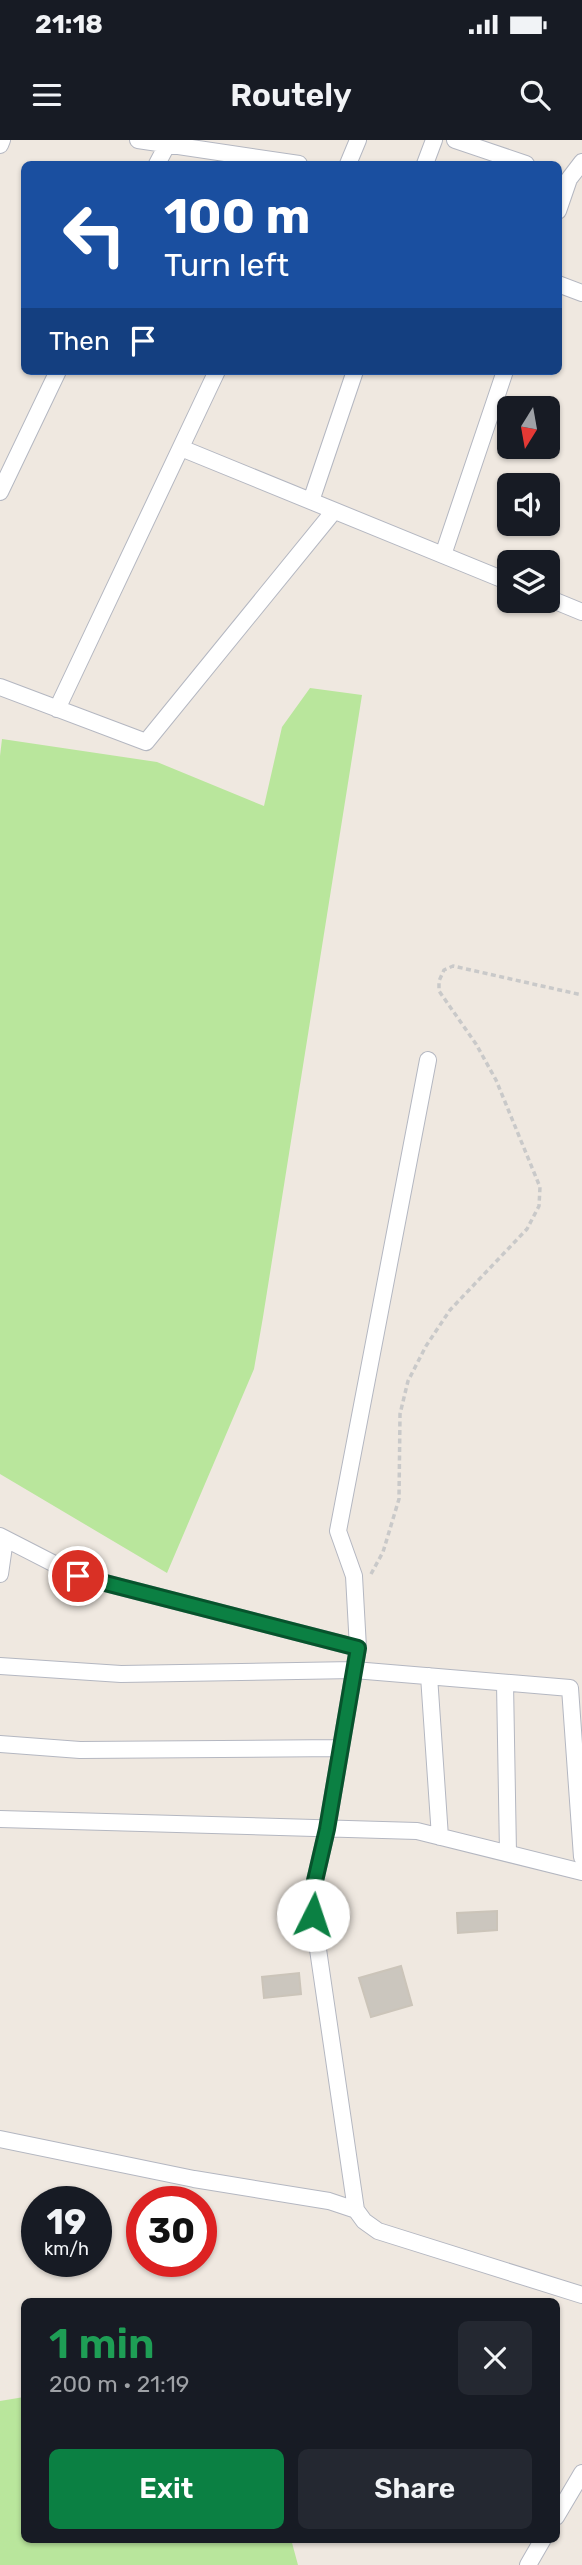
<!DOCTYPE html>
<meta charset="utf-8">
<style>
:root{--surface:#171b24;--page:#242831;--text:#f1f3f6;--muted:#9ea1a6;--accent:#0b8043}
body{margin:0;font-family:Rubik,sans-serif;background:var(--page);color:var(--text);height:100vh;display:flex;flex-direction:column;font-size:26px;white-space:nowrap}
*{box-sizing:border-box;margin:0}
p{font-size:23px;color:var(--muted)}
.icon{flex:none;width:38px;height:38px;fill:none;stroke:currentColor;stroke-width:2;stroke-linecap:round;stroke-linejoin:round}
.map{position:relative;flex:1;overflow:hidden}
.side{position:absolute;left:21px;top:2158px;width:539px;height:245px;display:flex;flex-direction:column;background:var(--surface);border-radius:10px;box-shadow:0 2px 5px #0004}
.side>*{flex:none}
.hud{position:absolute;left:21px;top:21px;width:541px;height:214px;border-radius:10px;box-shadow:0 2px 5px #0004;background:#1a4fa0;color:#fff;overflow:hidden}
.needle{width:46px;rotate:191deg}
.controls{position:absolute;left:497px;top:256px;display:grid;gap:14px}
.controls a{display:grid;place-items:center;width:63px;height:63px;border-radius:10px;background:var(--surface);box-shadow:0 2px 5px #0004;font-size:35px}
.speed{position:absolute;left:21px;top:2046px;display:flex;gap:14px;font-size:35px;font-weight:700;text-align:center}
.speed>*{display:grid;place-content:center;width:91px;height:91px;border-radius:50%;background:var(--surface);box-shadow:0 2px 5px #0004;line-height:1}
.speed small{font-size:18px;font-weight:400}
.speed .limit{border:10px solid #d22;background:#fff;color:#111}
.pin{position:absolute;display:grid;place-items:center;width:60px;height:60px;color:#fff;margin:-30px;border:4px solid #fff;border-radius:50%;box-shadow:0 2px 7px #0007}
.me{position:absolute;width:77px;margin:-38px;rotate:4deg;stroke-linejoin:round;filter:drop-shadow(0 0 5px #0008)}
.turn{display:flex;align-items:center;gap:24px;height:147px;padding:0 28px;font-size:32px}
.turn .icon{width:91px;height:91px;stroke-width:2.5}
.turn b{display:block;font-size:49px;line-height:60px}
.then{display:flex;align-items:center;height:66px;padding:0 28px;background:#0003;gap:14px;font-size:26px}
.round{display:grid;place-items:center;flex:none;width:74px;height:74px;border-radius:10px;background:var(--page)}
.headline{display:flex;align-items:center;justify-content:space-between;height:119px;padding:0 28px}
h1{font-size:42px;font-weight:600;line-height:52px;color:#1e9e55}
.primary-button{display:flex;gap:14px;margin-top:auto;padding:14px 28px}
.primary-button a{flex:1;height:80px;border-radius:10px;background:var(--accent);color:#fff;font-size:28px;font-weight:600;line-height:80px;text-align:center}
.primary-button a+a{background:var(--page);color:var(--text)}
.status{display:flex;justify-content:space-between;align-items:center;height:49px;padding:0 35px;background:var(--surface);direction:ltr}
.status svg{height:19px;fill:currentColor}
header{display:flex;justify-content:space-between;align-items:center;height:91px;padding:0 28px;background:var(--surface);font-size:32px;font-weight:600}
.map>svg:first-child{display:block}
</style>
<div class="status"><b>21:18</b><svg viewBox="0 0 49 12"><path d="M0 12V9h3v3zM5 12V6h3v6zM10 12V3h3v9zM15 12V0h3v12zM26 1h20v11H26zM47 4h2v5h-2z"/></svg></div>
<header><svg class="icon" aria-label="menu" viewBox="0 0 24 24"><path d="M4 6h16M4 12h16M4 18h16"/></svg>Routely<svg class="icon" aria-label="search" viewBox="0 0 24 24"><circle cx="10" cy="10" r="6"/><path d="M15 15l6 6"/></svg></header>
<div class="map">
<svg width="582" height="2425" viewBox="0 0 582 2425">
<rect width="100%" height="100%" fill="#efe8e0"/>
<path fill="#b9e69c" d="M310,548L362,555L263,1177L254,1229L167,1433L0,1334V616L2,599L157,622L264,666L282,587Z
M24,2257V2399H291L298,2425H0V2261Z"/>
<path fill="#cbc6be" stroke="#cbc4b9" stroke-width="2" d="M497,1771V1790L458,1793L457,1773Z
M401,1826L412,1865L371,1877L359,1838Z
M299,1833L301,1854L264,1858L262,1837Z"/>
<g fill="none" stroke-linecap="round" stroke-linejoin="round">
<defs>
<path id="minor" d="M138,0L299,24
M455,0L526,24
M0,5L2,0
M157,24L167,5
M348,24L358,0
M425,24L434,0
M558,71L569,39L582,22
M558,144L582,153
M181,308L509,442
M0,352L58,231
M311,361L355,231
M443,415L505,231
M548,458L582,472
M0,547L146,602L334,371
M57,569L217,231
M0,1396L78,1436L358,1508
M0,1434L5,1399
M0,1526L121,1534L354,1530L570,1548L582,1717
M429,1536L440,1697
M505,1543L508,1713
M0,1604L80,1610L341,1608
M0,1679L417,1691L582,1732
M0,1999L194,2039L329,2061L356,2070L364,2081L378,2091L582,2155
M356,2070L313,1775L314,1745L327,1689L358,1508L354,1436L338,1391L428,920
M556,2377L582,2333
M528,2425L543,2399"/>
</defs>
<use href="#minor" stroke="#b4b7c1" stroke-width="18"/>
<path stroke="#c9c9c9" stroke-width="3.5" stroke-dasharray="5 3.5" stroke-linecap="butt" d="M371,1434L383,1412L399,1359L400,1274L408,1241L426,1206L450,1170L527,1089L539,1066L540,1047L496,940L476,904L439,851V841L444,830L453,826L582,855"/>
<use href="#minor" stroke="#fff" stroke-width="16"/>
</g>
<g fill="none" stroke-linecap="round" stroke-linejoin="round">
<defs>
<path id="route" d="M78,1436L358,1508L327,1689L314,1745L313,1775"/>
</defs>
<use href="#route" stroke="#07532c" stroke-width="18"/>
<use href="#route" stroke="#0b8043" stroke-width="12"/>
</g>
</svg>
<div class="controls">
<a><svg class="needle" viewBox="-14 -14 28 28"><path d="M0-13l5 13h-10z" fill="#e53935"/><path d="M0 13l5-13h-10z" fill="#9ea1a6"/></svg></a>
<a><svg class="icon" aria-label="sound" viewBox="0 0 24 24"><path d="M4 9h4l5-4v14l-5-4H4zM17 9q2 3 0 6"/></svg></a>
<a><svg class="icon" aria-label="layers" viewBox="0 0 24 24"><path d="M12 4l9 5-9 5-9-5zM3 14l9 5 9-5"/></svg></a>
</div>
<div class="speed"><div>19<small>km/h</small></div><div class="limit">30</div></div>
<div class="pin" style="left:78px;top:1436px;background:#d93025"><svg class="icon" aria-label="arrive" viewBox="0 0 24 24"><path d="M6 21V4h12l-3 4 3 4H6"/></svg></div>
<svg class="me" style="left:313px;top:1775px" viewBox="-20 -20 40 40"><circle r="19" fill="#fff"/><path d="M0-13L10 11 0 6-10 11z" fill="#0b8043"/></svg>
<div class="hud">
<div class="turn"><svg class="icon" aria-label="left" viewBox="0 0 24 24"><path d="M17 20v-9H6M10 6l-5 5 5 5"/></svg><div><b>100 m</b>Turn left</div></div>
<div class="then">Then<svg class="icon" aria-label="arrive" viewBox="0 0 24 24"><path d="M6 21V4h12l-3 4 3 4H6"/></svg></div>
</div>
<section class="side">
<div class="headline"><div><h1>1 min</h1><p>200 m · 21:19</p></div><a class="round"><svg class="icon" aria-label="close" viewBox="0 0 24 24"><path d="M6 6l12 12M18 6L6 18"/></svg></a></div>
<div class="primary-button"><a>Exit</a><a>Share</a></div>
</section>
</div>
